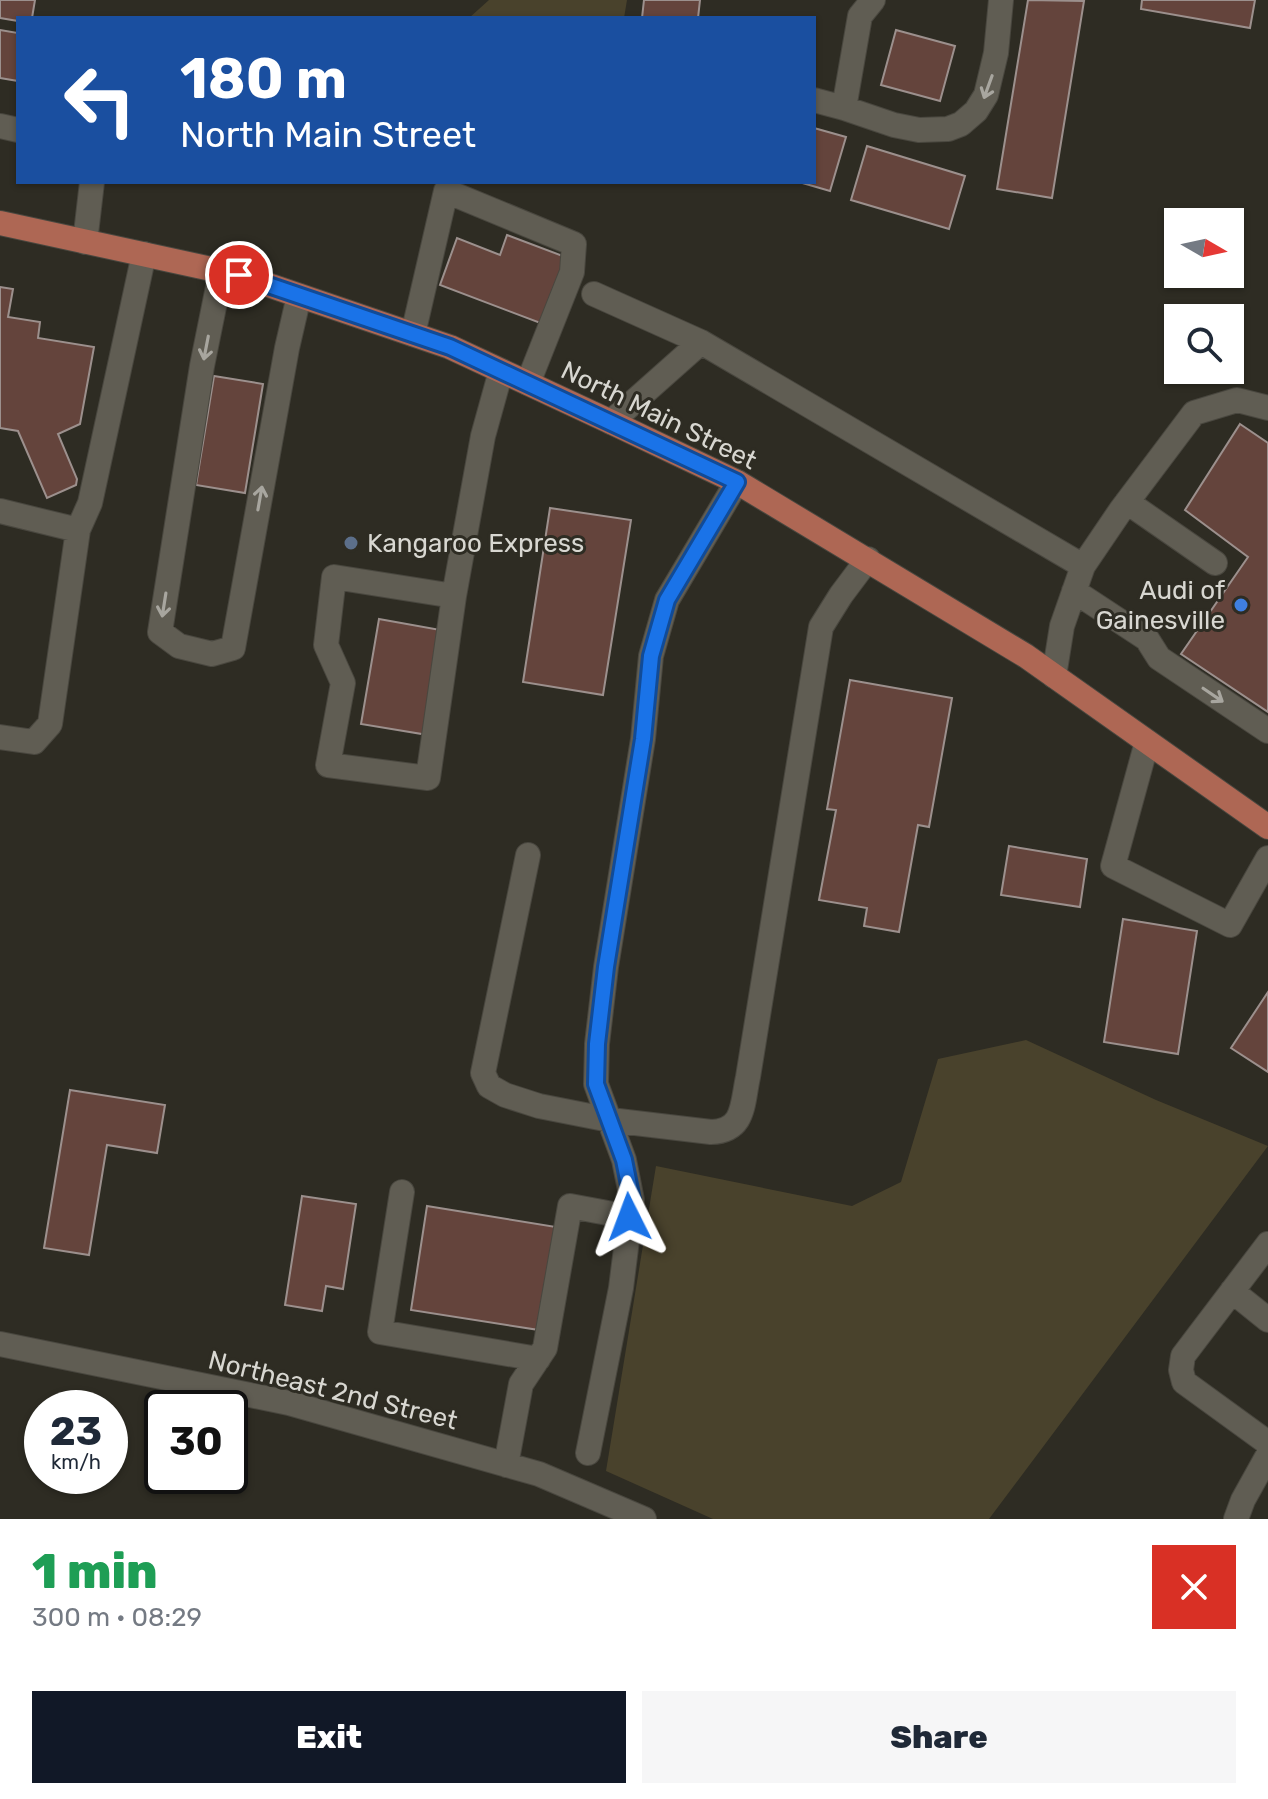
<!DOCTYPE html>
<meta charset="utf-8">
<style>
:root{--surface:#fff;--page:#f6f6f7;--text:#1f2937;--muted:#747a83;--accent:#111827}
body{margin:0;font-family:Rubik,sans-serif;background:var(--page);color:var(--text);height:100vh;display:flex;flex-direction:column;font-size:30px;white-space:nowrap}
*{box-sizing:border-box;margin:0}
p{font-size:26px;color:var(--muted)}
.icon{flex:none;width:44px;height:44px;fill:none;stroke:currentColor;stroke-width:2;stroke-linecap:round;stroke-linejoin:round}
.map{position:relative;height:1519px;overflow:hidden}
.details{display:flex;flex-direction:column;background:var(--surface);flex:1}
.details>*{flex:none}
.top-card{position:absolute;left:16px;top:16px;width:800px;height:168px;border-radius:0px;box-shadow:0 2px 6px #0004;background:#1a4fa0;color:#fff;overflow:hidden}
.needle{width:52px;rotate:99deg}
.buttons{position:absolute;left:1164px;top:208px;display:grid;gap:16px}
.buttons a{display:grid;place-items:center;width:80px;height:80px;border-radius:0px;background:var(--surface);box-shadow:0 2px 6px #0004;font-size:40px}
.speed{position:absolute;left:24px;top:1390px;display:flex;gap:16px;font-size:40px;font-weight:700;text-align:center}
.speed>*{display:grid;place-content:center;width:104px;height:104px;border-radius:50%;background:var(--surface);box-shadow:0 2px 6px #0004;line-height:1}
.speed small{font-size:20px;font-weight:400}
.speed .limit{border:4px solid #111;border-radius:12px;background:#fff;color:#111}
.pin{position:absolute;display:grid;place-items:center;width:68px;height:68px;color:#fff;margin:-34px;border:4px solid #fff;border-radius:50%;box-shadow:0 2px 8px #0007}
.me{position:absolute;width:88px;margin:-44px;rotate:357deg;stroke-linejoin:round;filter:drop-shadow(0 0 6px #0008)}
.turn{display:flex;align-items:center;gap:28px;height:168px;padding:0 32px;font-size:36px}
.turn .icon{width:104px;height:104px;stroke-width:2.5}
.turn b{display:block;font-size:56px;line-height:68px}
.round{display:grid;place-items:center;flex:none;width:84px;height:84px;border-radius:0px;background:var(--page)}
.head{display:flex;align-items:center;justify-content:space-between;height:136px;padding:0 32px}
h1{font-size:48px;font-weight:800;line-height:60px;color:#1e9e55}
.cta{display:flex;gap:16px;margin-top:auto;padding:16px 32px}
.cta a{flex:1;height:92px;border-radius:0px;background:var(--accent);color:#fff;font-size:32px;font-weight:800;line-height:92px;text-align:center}
.cta a+a{background:var(--page);color:var(--text)}
.map>svg:first-child{display:block}
</style>
<div class="map">
<svg width="1268" height="1519" viewBox="0 0 1268 1519">
<rect width="100%" height="100%" fill="#2e2c23"/>
<path fill="#49422c" d="M489,0H627L624,18H469Z
M1026,1040L1156,1100L1268,1146L989,1519H713L606,1471L656,1166L852,1206L901,1182L938,1059Z"/>
<path fill="#64443c" stroke="#9c908d" stroke-width="2" d="M0,0H35L32,18H18V21L0,18Z
M644,0H700L698,18H642Z
M1028,0L1084,1L1052,198L997,189Z
M1142,0H1255L1250,28L1141,9Z
M0,30L18,33V81L0,78Z
M896,30L955,46L940,101L881,85Z
M814,128L846,137L830,191L799,182H814Z
M867,146L965,176L949,229L851,200Z
M507,235L568,258L543,324L440,285L457,238L500,255Z
M0,287L13,289L8,317L40,322L38,338L94,347L80,424L58,434L77,479L76,485L47,498L18,431L0,428Z
M214,376L263,384L245,493L196,485Z
M1240,424L1268,443V712L1181,654L1248,557L1185,510Z
M550,508L631,520L603,695L523,682Z
M379,619L446,631L428,735L361,724Z
M850,680L952,698L929,827L918,825L899,932L864,926L867,908L819,900L836,810L827,809Z
M1009,846L1087,859L1080,907L1001,895Z
M1123,919L1197,931L1178,1054L1104,1042Z
M1268,992V1072L1231,1048Z
M70,1090L165,1105L157,1153L107,1145L89,1255L44,1248Z
M302,1196L356,1204L343,1289L326,1286L322,1311L285,1305Z
M427,1206L556,1227L539,1330L411,1310Z"/>
<g fill="none" stroke-linecap="round" stroke-linejoin="round">
<defs>
<path id="minor" d="M814,100L844,108L894,125L919,130L948,129L961,124L976,111L986,95L996,53L1001,0
M844,108L860,16L873,0
M0,126L18,130
M85,242L92,182
M221,272L202,366L160,632L179,646L212,654L233,648L287,348L299,296
M594,294L701,342L1083,566
M413,334L446,191L574,244L572,272L528,383
M611,422L701,342
M1127,502L1215,563
M0,511L78,530
M1074,591L1147,639L1159,658L1268,731
M454,596L334,577L326,645L343,683L328,765L428,778L454,596L483,436L501,371
M1054,676L1062,626L1083,566L1121,510L1194,413L1237,400L1268,408
M0,737L34,742L50,724L78,530L90,503L144,254
M1147,742L1113,866L1230,925L1268,858
M528,855L483,1073L489,1086L505,1095L539,1106L610,1120L711,1132C745,1131 742,1104 748,1077L821,627L841,595L868,559
M402,1192L380,1332L538,1359
M1268,1244L1183,1356L1181,1370L1184,1382L1268,1443
M1232,1291L1268,1320
M0,1344L289,1403L539,1474L644,1519
M588,1453L621,1288L632,1200L624,1160L596,1084L597,1044L606,967L643,739L651,656L667,600L737,482
M506,1465L521,1384L545,1348L570,1206L629,1217
M1236,1519L1243,1500L1268,1455"/>
<path id="major" d="M0,223L239,275L450,347L611,422L737,482L1026,656L1268,827"/>
</defs>
<use href="#minor" stroke="#49473f" stroke-width="26"/>
<use href="#major" stroke="#49473f" stroke-width="26"/>
<use href="#minor" stroke="#605d53" stroke-width="24"/>
<use href="#major" stroke="#ae6754" stroke-width="24"/>
</g>
<defs><path id="oneway-shaft" d="M-6 0H5M1.5-3L5.5 0L1.5 3" fill="none" stroke-width="1.6" stroke-linecap="round" stroke-linejoin="round" transform="scale(2)"/></defs>
<g stroke="#a8a69f">
<use href="#oneway-shaft" transform="translate(988 87) rotate(110)"/>
<use href="#oneway-shaft" transform="translate(206 348) rotate(101)"/>
<use href="#oneway-shaft" transform="translate(260 498) rotate(-80)"/>
<use href="#oneway-shaft" transform="translate(164 605) rotate(99)"/>
<use href="#oneway-shaft" transform="translate(1213 695) rotate(34)"/>
</g>
<g fill="none" stroke-linecap="round" stroke-linejoin="round">
<defs>
<path id="route" d="M239,275L450,347L737,482L667,600L651,656L643,739L606,967L597,1044L596,1084L624,1160L632,1200L629,1217"/>
</defs>
<use href="#route" stroke="#114b97" stroke-width="20"/>
<use href="#route" stroke="#1a73e8" stroke-width="14"/>
</g>
<circle fill="#5c6f8a" stroke="#2e2c23" stroke-width="3" cx="351" cy="543" r="8"/>
<circle fill="#3f7fe0" stroke="#2e2c23" stroke-width="3" cx="1241" cy="605" r="8"/>
<g text-anchor="middle" stroke-width="6" stroke-linejoin="round" paint-order="stroke">
<g font-size="26" fill="#d8d7d1" stroke="#2e2c23">
<text transform="translate(659 415) rotate(26)" y="9">North Main Street</text>
<text transform="translate(333 1390) rotate(14)" y="9">Northeast 2nd Street</text>
</g>
<g font-size="26" fill="#d8d7d1" stroke="#2e2c23" text-anchor="start">
<text x="367" y="552">Kangaroo Express</text>
<text x="1225" y="599" text-anchor="end">Audi of<tspan x="1225" dy="30">Gainesville</tspan></text>
</g>
</g>
</svg>
<div class="buttons">
<a><svg class="needle" viewBox="-14 -14 28 28"><path d="M0-13l5 13h-10z" fill="#e53935"/><path d="M0 13l5-13h-10z" fill="#747a83"/></svg></a>
<a><svg class="icon" aria-label="search" viewBox="0 0 24 24"><circle cx="10" cy="10" r="6"/><path d="M15 15l6 6"/></svg></a>
</div>
<div class="speed"><div>23<small>km/h</small></div><div class="limit">30</div></div>
<div class="pin" style="left:239px;top:275px;background:#d93025"><svg class="icon" aria-label="arrive" viewBox="0 0 24 24"><path d="M6 21V4h12l-3 4 3 4H6"/></svg></div>
<svg class="me" style="left:629px;top:1217px" viewBox="-20 -20 40 40"><path d="M0-17L14 15 0 8-14 15z" fill="#1a73e8" stroke="#fff" stroke-width="4"/></svg>
<div class="top-card">
<div class="turn"><svg class="icon" aria-label="left" viewBox="0 0 24 24"><path d="M17 20v-9H6M10 6l-5 5 5 5"/></svg><div><b>180 m</b>North Main Street</div></div>
</div>
</div>
<section class="details">
<div class="head"><div><h1>1 min</h1><p>300 m · 08:29</p></div><a class="round" style="background:#d93025;color:#fff"><svg class="icon" aria-label="close" viewBox="0 0 24 24"><path d="M6 6l12 12M18 6L6 18"/></svg></a></div>
<div class="cta"><a>Exit</a><a>Share</a></div>
</section>
